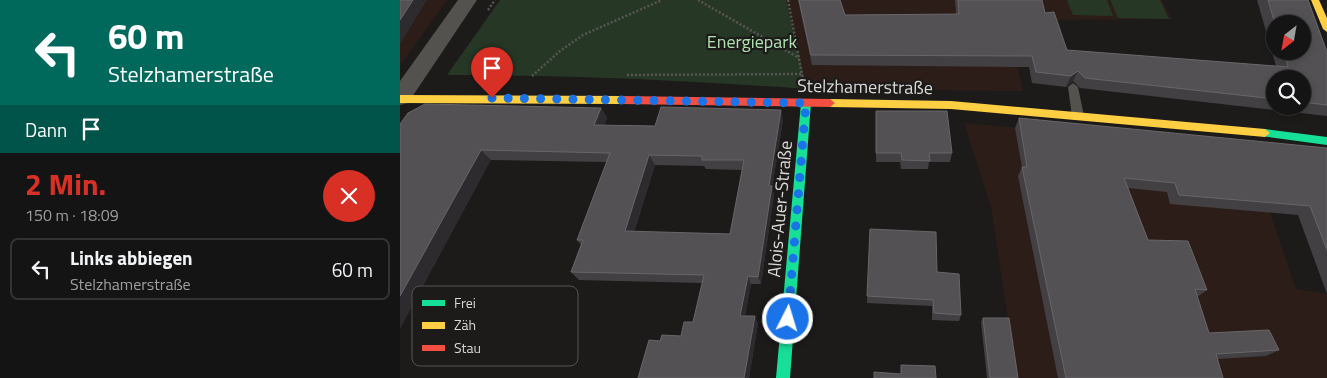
<!DOCTYPE html>
<html lang="de">
<meta charset="utf-8">
<style>
:root{--surface:#151414;--page:#1e1d1d;--text:#f1f3f6;--muted:#9d9ea0;--line:#343334;--accent:#d93025}
body{margin:0;font-family:"Titillium Web",sans-serif;background:var(--page);color:var(--text);height:100vh;display:flex;flex-direction:column;font-size:19px;white-space:nowrap}
*{box-sizing:border-box;margin:0}
p{font-size:16px;color:var(--muted)}
.icon{flex:none;width:28px;height:28px;fill:none;stroke:currentColor;stroke-width:2;stroke-linecap:round;stroke-linejoin:round}
.map{position:relative;flex:1;overflow:hidden}
.sheet{display:flex;flex-direction:column;background:var(--surface);width:400px}
.sheet>*{flex:none}
.top-card{background:#00695c;color:#fff;overflow:hidden}
.needle{width:32px;rotate:211deg}
.buttons{position:absolute;left:866px;top:15px;display:grid;gap:10px}
.buttons a{display:grid;place-items:center;width:45px;height:45px;border-radius:50%;background:var(--surface);box-shadow:0 2px 8px #0003,0 0 0 1px var(--line);font-size:25px}
.pin{position:absolute;display:grid;place-items:center;width:42px;height:42px;color:#fff;margin:-51px -21px;border-radius:50% 50% 50% 0;rotate:-45deg;box-shadow:0 0 5px #0007}
.pin .icon{rotate:45deg}
.me{position:absolute;width:55px;margin:-28px;rotate:5deg;stroke-linejoin:round;filter:drop-shadow(0 0 4px #0008)}
.turn{display:flex;align-items:center;gap:18px;height:105px;padding:0 25px;font-size:22px}
.turn .icon{width:65px;height:65px;stroke-width:2.5}
.turn b{display:block;font-size:35px;line-height:42px}
.then{display:flex;align-items:center;height:48px;padding:0 25px;background:#0003;gap:10px;font-size:19px}
.round{display:grid;place-items:center;flex:none;width:52px;height:52px;border-radius:26px;background:var(--page)}
.headline{display:flex;align-items:center;justify-content:space-between;height:85px;padding:0 25px}
h1{font-size:30px;font-weight:700;line-height:38px;color:var(--accent)}
ul{padding:0;list-style:none}
li{display:flex;align-items:center;gap:15px;height:62px;margin:0 10px 8px;padding:0 15px;border:2px solid var(--line);border-radius:8px}
li div{flex:1}
li b{display:block;font-size:19px}
li em{font-style:normal}
main{display:flex;flex:1;min-height:0}
.map>svg:first-child{display:block}
</style>
<main>
<section class="sheet">
<div class="top-card">
<div class="turn"><svg class="icon" aria-label="left" viewBox="0 0 24 24"><path d="M17 20v-9H6M10 6l-5 5 5 5"/></svg><div><b>60 m</b>Stelzhamerstraße</div></div>
<div class="then">Dann<svg class="icon" aria-label="arrive" viewBox="0 0 24 24"><path d="M6 21V4h12l-3 4 3 4H6"/></svg></div>
</div>
<div class="headline"><div><h1>2 Min.</h1><p>150 m · 18:09</p></div><a class="round" style="background:#d93025;color:#fff"><svg class="icon" aria-label="close" viewBox="0 0 24 24"><path d="M6 6l12 12M18 6L6 18"/></svg></a></div>
<ul>
<li><svg class="icon" aria-label="left" viewBox="0 0 24 24"><path d="M17 20v-9H6M10 6l-5 5 5 5"/></svg><div><b>Links abbiegen</b><p>Stelzhamerstraße</p></div><em>60 m</em></li>
</ul>
</section>
<div class="map">
<svg width="927" height="378" viewBox="0 0 927 378">
<rect width="100%" height="100%" fill="#1c1b1a"/>
<path fill="#2c1d19" d="M0,0H47L0,66Z
M386,0H762L772,19L653,20L608,27L623,91L407,89Z
M564,123L848,149L896,289L927,294V378H617L591,207Z"/>
<path fill="#263726" d="M100,0H386L407,89C287,80 167,75 47,75Z
M667,0H707L713,16L673,15Z
M710,0H760L769,19L718,18Z"/>
<g fill="none" stroke-linecap="round" stroke-linejoin="round">
<path stroke="#585653" stroke-width="2.5" stroke-dasharray="2 2" stroke-linecap="butt" d="M298,0L399,58
M388,0L403,80
M88,10L95,0
M227,75L402,74
M132,76L160,51L183,35L262,0"/>
<path fill="#54524e" fill-rule="evenodd" d="M673,83L678,87L684,116L678,120L672,116L668,87Z"/>
<path fill="#54524e" fill-rule="evenodd" d="M58,0H77L8,103L0,105V81Z"/>
<path fill="#16e098" fill-rule="evenodd" d="M406,99L411,103L390,378H376L401,103Z
M865,129L927,137V145L861,136L860,133L861,130Z"/>
<path fill="#ffcf43" fill-rule="evenodd" d="M911,0H919L927,18V32L923,29Z
M0,95L222,96L227,100L222,104L0,103Z
M430,99L551,101L865,129L870,133L865,137L551,109L430,107L425,103Z"/>
<path fill="#f24e42" fill-rule="evenodd" d="M222,96L430,99L435,103L430,107L222,104L217,100Z"/>
</g>
<path fill="#434044" fill-rule="evenodd" d="M398,0H440L445,15L556,14L555,0H642L645,13L667,50L876,66L857,0H908L927,52V116L680,88L673,81L666,87L632,83L629,67L412,65ZM875,24L902,51H875ZM875,79H902V106H875Z
M201,108L207,118L204,126H255L383,120L372,188L374,195L361,284H351L345,316L358,323L349,378H238L260,341L281,336L293,322L302,283L179,280L171,272L181,245L177,240L207,162L91,160L8,113ZM255,165L304,166L306,169L342,170L330,234L234,232Z
M476,111L552,153L550,162H529L528,169H501L500,162H476Z
M619,118L927,148V294L898,215L770,204L767,192L728,188L748,240L807,290L797,297L809,333L879,350L866,356L817,359L823,378H658L618,176L622,167L615,128Z
M470,229L537,272L561,315L559,321L532,320V306L467,303Z
M583,318L618,378H587L581,322Z"/>
<path fill="#2d2b2d" d="M13,0H27L0,44V20Z
M678,71L673,81L666,87L671,76Z
M201,108L207,118L200,135L194,125Z
M381,110L383,120L372,188L374,195L361,284L358,277L369,186Z
M81,150L91,160L0,329V296Z
M249,155L255,165L231,240L225,231Z
M348,276L351,284L344,322L340,316Z
M355,316L358,323L349,378H344Z"/>
<path fill="#535154" stroke="#686668" fill-rule="evenodd" d="M0,0H13L0,20Z
M399,0H440L445,15L559,14L558,0H642L645,13L654,12L667,50L888,67L884,51H902V24H875L868,0H908L927,52V105L902,102V79H875V99L685,78L678,71L671,76L636,72L632,56L411,55Z
M25,104L201,108L194,125L255,126L261,107L381,110L369,186H372L358,277L348,276L340,316H355L344,378H238L249,340L260,341L262,335L281,336L284,322H293L304,275L171,272L183,240H177L210,153L81,150L0,296V124L8,113ZM249,155L302,156V160H344L330,234L225,231Z
M476,111H547L552,153H529L530,161L502,160L501,153H476Z
M619,118L927,148V250L910,206L779,195L775,183L724,178L748,240L788,241L807,290L795,289L809,333L869,330L879,350L816,354L823,378H666L622,167H627Z
M470,229L536,232L537,272L559,274L561,315L534,313L533,300L467,296Z
M583,318H609L618,378H590Z
M501,365L535,366L536,378H474V372L501,374Z"/>
<g fill="none" stroke-linecap="round" stroke-linejoin="round">
<path stroke="#1a73e8" stroke-width="9" stroke-dasharray="0 16.2" d="M92,98L406,103L388,319"/>
</g>
<g text-anchor="middle" stroke-width="4.5" stroke-linejoin="round" paint-order="stroke">
<g font-size="18" fill="#afe0af" stroke="#1d1b19">
<text x="352" y="48">Energiepark</text>
</g>
<g font-size="18" fill="#d9d8d6" stroke="#1d1b19">
<text transform="translate(465 87) rotate(1)" y="6">Stelzhamerstraße</text>
<text transform="translate(380 209) rotate(-85)" y="6">Alois-Auer-Straße</text>
</g>
</g>
<rect x="12" y="286" width="166" height="80" rx="8" fill="#1d1b19" stroke="#555452" stroke-width="1"/>
<rect x="22" y="300" width="23" height="6" fill="#16e098"/>
<rect x="22" y="322" width="23" height="7" fill="#ffcf43"/>
<rect x="22" y="345" width="23" height="6" fill="#f24e42"/>
<g font-size="14" fill="#d9d8d6">
<text x="54" y="308">Frei</text>
<text x="54" y="330">Zäh</text>
<text x="54" y="353">Stau</text>
</g>
</svg>
<div class="buttons">
<a><svg class="needle" viewBox="-14 -14 28 28"><path d="M0-13l5 13h-10z" fill="#e53935"/><path d="M0 13l5-13h-10z" fill="#9d9ea0"/></svg></a>
<a><svg class="icon" aria-label="search" viewBox="0 0 24 24"><circle cx="10" cy="10" r="6"/><path d="M15 15l6 6"/></svg></a>
</div>
<div class="pin" style="left:92px;top:98px;background:#d93025"><svg class="icon" aria-label="arrive" viewBox="0 0 24 24"><path d="M6 21V4h12l-3 4 3 4H6"/></svg></div>
<svg class="me" style="left:388px;top:319px" viewBox="-20 -20 40 40"><circle r="17" fill="#1a73e8" stroke="#fff" stroke-width="3"/><path d="M0-11L8 9 0 5-8 9z" fill="#fff"/></svg>
</div>
</main>
